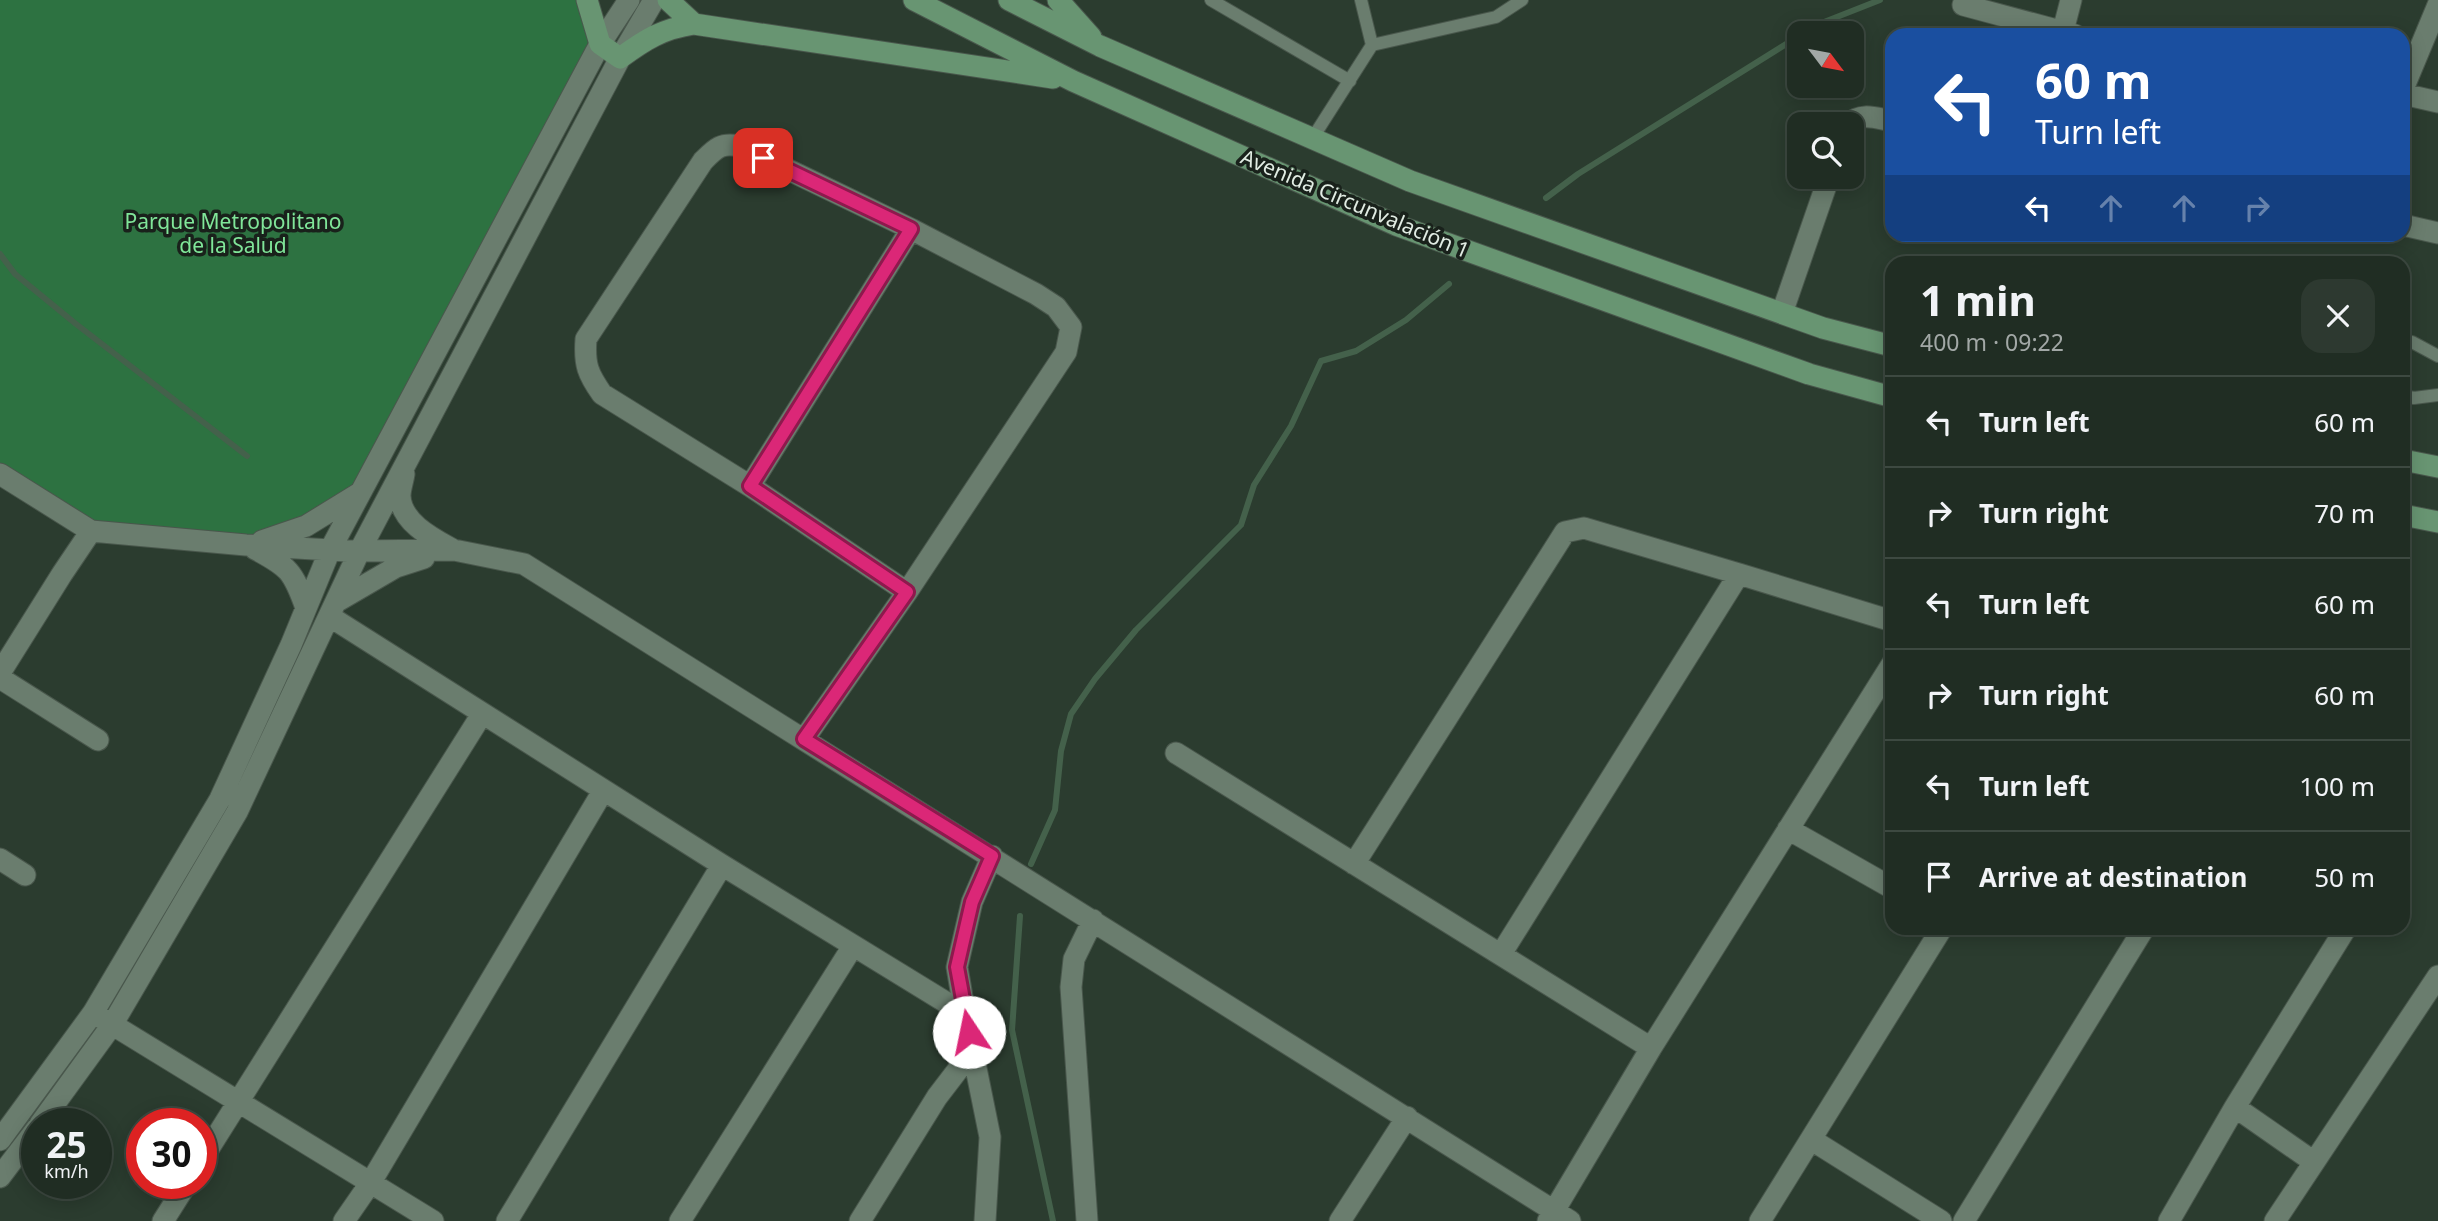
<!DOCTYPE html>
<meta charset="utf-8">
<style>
:root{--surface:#202d23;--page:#2d3930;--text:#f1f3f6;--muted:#a2a8a6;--line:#3d4941}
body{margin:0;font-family:"Noto Sans",sans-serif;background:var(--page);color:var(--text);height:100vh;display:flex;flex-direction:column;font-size:26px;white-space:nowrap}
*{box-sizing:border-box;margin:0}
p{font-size:23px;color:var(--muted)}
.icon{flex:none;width:38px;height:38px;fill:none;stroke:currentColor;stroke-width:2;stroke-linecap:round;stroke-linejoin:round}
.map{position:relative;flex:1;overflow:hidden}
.drawer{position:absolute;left:1885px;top:256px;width:525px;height:679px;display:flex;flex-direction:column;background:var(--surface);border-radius:21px;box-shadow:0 4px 18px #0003,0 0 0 2px var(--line)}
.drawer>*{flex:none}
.hud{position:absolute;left:1885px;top:28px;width:525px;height:214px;border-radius:21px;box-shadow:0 4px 18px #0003,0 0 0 2px var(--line);background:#1a4fa0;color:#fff;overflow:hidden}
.needle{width:46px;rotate:122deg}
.tools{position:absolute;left:1787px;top:21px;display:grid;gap:14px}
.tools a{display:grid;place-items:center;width:77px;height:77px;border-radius:14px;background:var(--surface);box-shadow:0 4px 18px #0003,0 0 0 2px var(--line);font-size:35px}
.speed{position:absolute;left:21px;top:1108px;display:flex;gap:14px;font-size:35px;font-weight:700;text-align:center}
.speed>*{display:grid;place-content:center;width:91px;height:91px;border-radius:50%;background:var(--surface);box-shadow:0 4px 18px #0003,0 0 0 2px var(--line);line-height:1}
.speed small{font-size:18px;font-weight:400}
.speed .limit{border:10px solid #d22;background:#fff;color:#111}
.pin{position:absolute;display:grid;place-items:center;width:60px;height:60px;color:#fff;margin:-30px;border-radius:14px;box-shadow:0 4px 10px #0006}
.me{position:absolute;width:77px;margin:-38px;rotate:349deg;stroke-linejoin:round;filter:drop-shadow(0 0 5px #0008)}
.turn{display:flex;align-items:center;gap:24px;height:147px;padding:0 35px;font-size:32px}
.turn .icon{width:91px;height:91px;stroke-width:2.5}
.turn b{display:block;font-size:49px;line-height:60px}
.lanes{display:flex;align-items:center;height:66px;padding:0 35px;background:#0003;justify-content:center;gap:35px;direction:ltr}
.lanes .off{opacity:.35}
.round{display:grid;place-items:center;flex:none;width:74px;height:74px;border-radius:21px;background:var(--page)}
.head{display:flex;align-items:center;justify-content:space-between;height:119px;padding:0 35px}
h1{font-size:42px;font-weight:700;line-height:52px}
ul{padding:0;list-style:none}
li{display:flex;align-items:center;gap:21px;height:91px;padding:0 35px;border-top:2px solid var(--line)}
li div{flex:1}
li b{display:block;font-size:26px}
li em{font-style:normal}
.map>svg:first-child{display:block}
</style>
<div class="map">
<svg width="2438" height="1221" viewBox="0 0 2438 1221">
<rect width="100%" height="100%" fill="#2b3c2f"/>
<path fill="#2d7241" d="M0,0H587L600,44L361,491L281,536L91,531L0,476Z"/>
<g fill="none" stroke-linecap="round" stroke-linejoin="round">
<path stroke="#44614b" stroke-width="6" d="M1804,33L1819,24L1880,0
M1546,198L1578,174L1799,36
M0,254L15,274L76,324L247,456
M1031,864L1055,810L1061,751L1071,714L1095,679L1136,630L1241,525L1254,485L1291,426L1321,361L1356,351L1406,320L1449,284
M1020,916L1012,1030L1053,1221"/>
<defs>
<path id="lane" d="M1211,0L1350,81
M1361,0L1372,45
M1312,139L1372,45L1496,17L1522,0
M2403,340L2412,342L2438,356
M2403,396L2414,398L2438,395"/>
<path id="street" d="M1963,5L2075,35
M2062,35L2071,0
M2403,89L2438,5
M2403,94L2438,102
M1848,124C1862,112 1875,118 1892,121
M2403,225L2438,233
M1782,313L1829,177
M0,474L91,531L246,545L348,551L454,550L524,564L1570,1221
M404,474C403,481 400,489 400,496C401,522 432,538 452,549
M750,486L911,229
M262,541L306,526L358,494
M255,549C289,567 293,571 306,608
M336,602L396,567L424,558
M329,616L722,865L965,1014L990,1137L985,1221
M0,673L62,574L91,531
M0,678L98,740
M804,739L907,592L1066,352L1071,327L1056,307L1036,294L911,229L739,146C721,142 715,149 703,161L586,339C584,365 588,374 602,394L750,486L907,592
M1176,753L1651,1048L1892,664
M1788,829L1892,888
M0,859L25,875
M1354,864L1565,532L1584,528L1739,574
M1501,954L1739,574L1892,621
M965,1014L957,967L972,902L992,856
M100,1017L433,1221
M2235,1107L2314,1162
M40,1124L112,1025L237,812L359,552L620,58L654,0
M0,1140L93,1013L220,799L291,645L330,550L600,44L629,0
M1812,1140L1941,1221
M201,1161L482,714
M0,1177L37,1128
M163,1221L187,1183
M344,1221L371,1182L603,791
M507,1221L722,865
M680,1221L853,946
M860,1221L937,1097L973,1050
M1087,1221L1071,987L1074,959L1093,920
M1340,1221L1407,1117
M1548,1221L1651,1048
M1760,1221L1942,928
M1964,1221L2144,928
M2169,1221L2235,1107L2346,928
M2275,1221L2438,976"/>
<path id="primary" d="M587,0L600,44L620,58C646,39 662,29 694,24L1053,78
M668,0L694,24
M914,0L1073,81L1396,225L1809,374L1892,397
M1009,0L1100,46L1410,181L1823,328L1892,346
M1058,0L1091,37
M2403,460L2438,467
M2403,515L2438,522"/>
</defs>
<use href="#lane" stroke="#49574c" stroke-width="14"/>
<use href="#street" stroke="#49574c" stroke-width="23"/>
<use href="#primary" stroke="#49574c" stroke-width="23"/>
<use href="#lane" stroke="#6a7d6e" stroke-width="12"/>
<use href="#street" stroke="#6a7d6e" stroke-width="21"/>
<use href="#primary" stroke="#689572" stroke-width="21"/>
</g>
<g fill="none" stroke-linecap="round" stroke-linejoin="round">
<defs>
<path id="route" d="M763,158L911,229L750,486L907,592L804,739L992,856L972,902L957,967L969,1032"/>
</defs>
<use href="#route" stroke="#8e194d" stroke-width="18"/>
<use href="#route" stroke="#db2777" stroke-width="12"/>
</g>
<g text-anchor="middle" stroke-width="7" stroke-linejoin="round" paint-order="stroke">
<g font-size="21" fill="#e1ece3" stroke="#19211b">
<text transform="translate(1355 204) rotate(23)" y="7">Avenida Circunvalación 1</text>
</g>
<g font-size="21" fill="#80e699" stroke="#19211b">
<text x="233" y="229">Parque Metropolitano<tspan x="233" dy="24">de la Salud</tspan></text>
</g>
</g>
</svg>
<div class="tools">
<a><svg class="needle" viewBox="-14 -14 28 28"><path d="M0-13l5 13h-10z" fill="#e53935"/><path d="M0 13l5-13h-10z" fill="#a2a8a6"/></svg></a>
<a><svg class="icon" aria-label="search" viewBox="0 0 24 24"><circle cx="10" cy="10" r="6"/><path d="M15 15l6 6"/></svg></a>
</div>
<div class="speed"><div>25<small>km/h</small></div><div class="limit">30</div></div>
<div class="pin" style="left:763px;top:158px;background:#d93025"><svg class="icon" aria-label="arrive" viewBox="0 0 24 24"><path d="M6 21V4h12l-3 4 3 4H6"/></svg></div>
<svg class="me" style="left:969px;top:1032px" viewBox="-20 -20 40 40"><circle r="19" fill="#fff"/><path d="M0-13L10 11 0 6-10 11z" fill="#db2777"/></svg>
<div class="hud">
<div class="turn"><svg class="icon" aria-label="left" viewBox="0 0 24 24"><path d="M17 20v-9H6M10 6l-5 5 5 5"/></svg><div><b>60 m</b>Turn left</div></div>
<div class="lanes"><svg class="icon" aria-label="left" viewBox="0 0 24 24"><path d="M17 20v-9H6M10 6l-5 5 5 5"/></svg><svg class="icon off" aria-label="ahead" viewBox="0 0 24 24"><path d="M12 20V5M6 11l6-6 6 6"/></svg><svg class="icon off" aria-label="ahead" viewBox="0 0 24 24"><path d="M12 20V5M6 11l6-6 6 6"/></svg><svg class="icon off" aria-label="right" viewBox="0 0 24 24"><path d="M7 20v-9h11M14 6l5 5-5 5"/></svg></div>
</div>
<section class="drawer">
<div class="head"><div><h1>1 min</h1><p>400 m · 09:22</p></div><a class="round"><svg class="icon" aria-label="close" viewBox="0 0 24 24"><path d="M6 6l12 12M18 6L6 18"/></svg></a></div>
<ul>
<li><svg class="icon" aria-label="left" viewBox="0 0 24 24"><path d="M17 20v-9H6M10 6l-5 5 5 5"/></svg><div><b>Turn left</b></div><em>60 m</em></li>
<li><svg class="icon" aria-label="right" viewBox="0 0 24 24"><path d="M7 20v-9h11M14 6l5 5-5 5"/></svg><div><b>Turn right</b></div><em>70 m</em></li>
<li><svg class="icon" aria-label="left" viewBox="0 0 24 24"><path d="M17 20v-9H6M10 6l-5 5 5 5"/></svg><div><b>Turn left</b></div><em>60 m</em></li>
<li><svg class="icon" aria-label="right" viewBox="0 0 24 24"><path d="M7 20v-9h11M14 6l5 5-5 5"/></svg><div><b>Turn right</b></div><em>60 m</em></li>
<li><svg class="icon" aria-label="left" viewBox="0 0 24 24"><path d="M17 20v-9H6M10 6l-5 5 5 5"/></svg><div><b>Turn left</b></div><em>100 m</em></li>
<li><svg class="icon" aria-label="arrive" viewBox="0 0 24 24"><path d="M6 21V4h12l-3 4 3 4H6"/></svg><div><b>Arrive at destination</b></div><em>50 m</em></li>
</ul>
</section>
</div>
